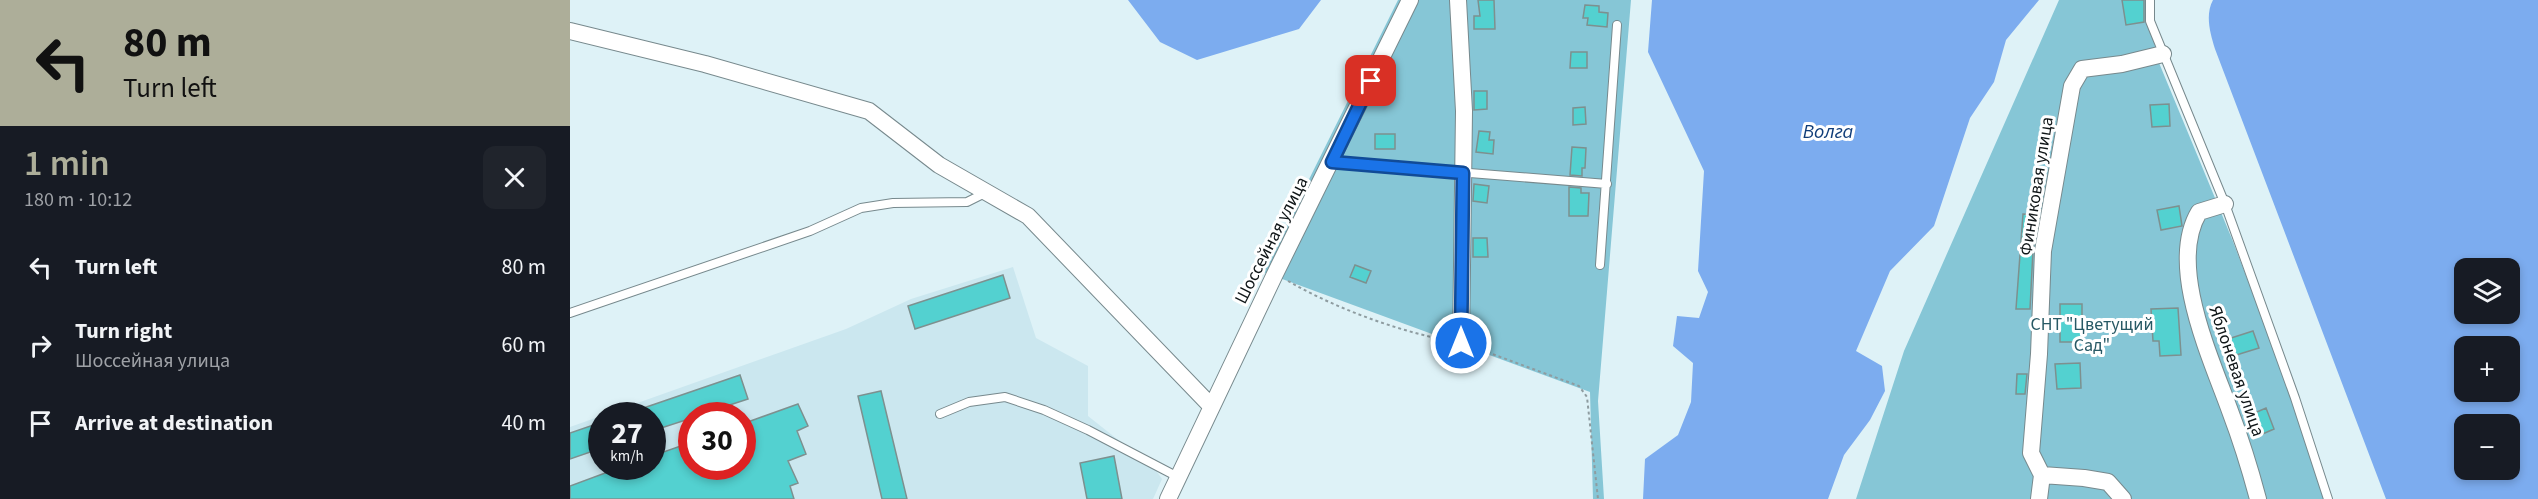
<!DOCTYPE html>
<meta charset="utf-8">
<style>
:root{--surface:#171b24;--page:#20242c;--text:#f1f3f6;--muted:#9ea1a6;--accent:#adae99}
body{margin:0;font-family:"Source Sans 3",sans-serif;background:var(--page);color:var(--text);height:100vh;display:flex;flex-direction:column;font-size:22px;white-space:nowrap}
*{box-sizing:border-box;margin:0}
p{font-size:20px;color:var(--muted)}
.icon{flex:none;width:33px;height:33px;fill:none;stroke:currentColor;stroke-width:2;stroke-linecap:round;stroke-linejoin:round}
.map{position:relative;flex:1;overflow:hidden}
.details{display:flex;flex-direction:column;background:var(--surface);width:570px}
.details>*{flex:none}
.guide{background:#adae99;color:#111;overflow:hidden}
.controls{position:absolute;left:1884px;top:258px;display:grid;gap:12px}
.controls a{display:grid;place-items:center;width:66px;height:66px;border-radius:12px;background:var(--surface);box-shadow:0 3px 9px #0003;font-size:30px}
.speed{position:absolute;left:18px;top:402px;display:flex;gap:12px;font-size:30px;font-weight:700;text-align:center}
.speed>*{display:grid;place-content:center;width:78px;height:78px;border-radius:50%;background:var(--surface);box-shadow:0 3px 9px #0003;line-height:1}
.speed small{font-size:15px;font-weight:400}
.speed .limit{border:9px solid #d22;background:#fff;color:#111}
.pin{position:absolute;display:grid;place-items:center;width:51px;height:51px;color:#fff;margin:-26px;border-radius:12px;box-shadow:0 3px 9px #0006}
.me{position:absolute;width:66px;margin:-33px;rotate:0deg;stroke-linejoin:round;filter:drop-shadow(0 0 4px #0008)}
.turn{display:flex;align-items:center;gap:21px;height:126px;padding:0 24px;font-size:27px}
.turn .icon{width:78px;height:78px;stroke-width:2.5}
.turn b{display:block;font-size:42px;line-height:51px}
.round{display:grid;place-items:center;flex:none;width:63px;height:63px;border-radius:12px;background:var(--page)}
.overview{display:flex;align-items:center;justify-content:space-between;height:102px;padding:0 24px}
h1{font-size:36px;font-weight:600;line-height:45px;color:var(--accent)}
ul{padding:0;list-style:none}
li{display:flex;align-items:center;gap:18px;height:78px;padding:0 24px}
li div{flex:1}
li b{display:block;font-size:22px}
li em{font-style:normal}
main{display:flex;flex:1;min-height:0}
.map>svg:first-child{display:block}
</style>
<main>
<section class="details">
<div class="guide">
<div class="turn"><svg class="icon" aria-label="left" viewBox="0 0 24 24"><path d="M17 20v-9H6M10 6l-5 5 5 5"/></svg><div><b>80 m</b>Turn left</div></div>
</div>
<div class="overview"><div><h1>1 min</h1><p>180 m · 10:12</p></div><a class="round"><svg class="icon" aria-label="close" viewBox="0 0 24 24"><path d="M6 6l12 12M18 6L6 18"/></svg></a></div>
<ul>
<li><svg class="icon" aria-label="left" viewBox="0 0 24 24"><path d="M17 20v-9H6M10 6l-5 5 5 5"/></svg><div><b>Turn left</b></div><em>80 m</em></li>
<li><svg class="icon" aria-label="right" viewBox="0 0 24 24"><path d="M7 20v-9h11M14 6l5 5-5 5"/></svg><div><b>Turn right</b><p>Шоссейная улица</p></div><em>60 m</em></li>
<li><svg class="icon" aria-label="arrive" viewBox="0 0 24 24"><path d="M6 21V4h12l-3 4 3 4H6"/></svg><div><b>Arrive at destination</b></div><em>40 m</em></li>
</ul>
</section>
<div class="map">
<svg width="1968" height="499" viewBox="0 0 1968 499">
<rect width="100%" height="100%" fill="#def2f7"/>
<path fill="#cbe7ef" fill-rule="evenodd" d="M443,267L466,338L518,366V416L585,469L592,479L583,499H0V427L276,329L341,299ZM32,416H82V466H32ZM122,416H172V466H122Z"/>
<path fill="#86c6d6" d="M828,0H1061L1028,401L1034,499H1023L1020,392L693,272Z
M1489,0H1577L1587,58L1662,239L1761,499H1286L1334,351Z"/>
<path fill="#7cacef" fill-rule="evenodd" d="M558,0H751L729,29L627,60L590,42Z
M1082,0H1469L1436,40L1424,82L1400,118L1364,226L1320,271L1286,351L1312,366L1315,391L1300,420L1274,455L1258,499H1073L1075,459L1108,435L1121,402L1123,363L1103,346L1107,316L1129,318L1138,292L1128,271L1134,171L1078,52Z
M1643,0H1968V499H1816L1645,49C1640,33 1635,15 1643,0ZM1894,268H1940V314H1894ZM1894,346H1940V392H1894ZM1894,424H1940V470H1894Z"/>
<path fill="#53d1d0" stroke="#7d908f" stroke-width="1.5" d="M908,0H924L925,29H904V16H910Z
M1552,0H1574V22L1556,25Z
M1015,5L1029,6V12L1038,13L1037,27L1017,25L1018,18H1013Z
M1001,52H1017V68H1000Z
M904,91H917V109L904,110Z
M1599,104L1600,126L1582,127L1580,105Z
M1015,107L1016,124L1003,125V108Z
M909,131L920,132L919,140H924L923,154L906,152Z
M805,134H825V149H805Z
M1002,147L1016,148L1015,168H1012V176L1000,175Z
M904,184L919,186L917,203L903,201Z
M999,187L1011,188V193H1019L1018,216H999Z
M1609,206L1612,226L1591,230L1587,210Z
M1453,214L1469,215L1463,250L1460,309H1446Z
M903,238H917L918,257H903Z
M785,265L801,271L796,283L780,277Z
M433,275L440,298L345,329L338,306Z
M1490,304H1512V342H1490Z
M1608,308L1611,355L1590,356L1589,341H1583L1581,309Z
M1683,331L1689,348L1663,356L1658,339Z
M1510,363L1511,388L1487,389L1485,364Z
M1447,374H1457L1455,394H1446Z
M170,375L178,399L129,415L122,416V418L82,431V416H57L56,414Z
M311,391L337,499H312L288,396Z
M228,404L238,426L227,431L236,454L218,461L228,483L220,486L224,499H0V486L54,466H82V456L122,442V466H172V424Z
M1696,408L1704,429L1688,436L1680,415Z
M32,422V448L0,459V433Z
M544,456L552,499H517L510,463Z"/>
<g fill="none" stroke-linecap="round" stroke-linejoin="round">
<defs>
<path id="lane" d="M1580,0V21L1655,204L1725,398L1758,499
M762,162L1037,184
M1030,265L1047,25
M0,313L240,231L291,208L323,203L397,202L417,192
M370,414L399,402L435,397L474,410L518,430L608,477"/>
<path id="street" d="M888,0L894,111L891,343
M0,31L135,64L299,111L369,165L458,216L641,406
M1655,204L1629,212C1597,265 1641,358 1660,411C1671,440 1680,469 1688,499
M1472,475L1514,478L1538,482L1553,499
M598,499L705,274L840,0
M1469,499L1472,475L1461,453L1469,354L1473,251L1502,86L1512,69L1552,64L1593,54"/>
</defs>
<use href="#lane" stroke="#77898d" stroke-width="10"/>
<use href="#street" stroke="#77898d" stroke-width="18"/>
<path stroke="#8e9ca0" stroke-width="2" stroke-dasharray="3 3" stroke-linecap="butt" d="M718,281C767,309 823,329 878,341
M906,348L1009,386L1017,397L1028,499"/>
<use href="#lane" stroke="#fff" stroke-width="8"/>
<use href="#street" stroke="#fff" stroke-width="16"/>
</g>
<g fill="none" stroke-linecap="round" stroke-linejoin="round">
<defs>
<path id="route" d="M801,81L762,162L893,173L891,343"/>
</defs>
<use href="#route" stroke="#114b97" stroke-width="15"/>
<use href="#route" stroke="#1a73e8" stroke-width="10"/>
</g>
<g text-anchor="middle" stroke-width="6" stroke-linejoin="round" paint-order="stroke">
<g font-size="18" fill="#0f1517" stroke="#fff">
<text transform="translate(1466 186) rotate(-81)" y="6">Финиковая улица</text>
<text transform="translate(701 240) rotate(-63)" y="6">Шоссейная улица</text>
<text transform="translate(1667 371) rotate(71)" y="6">Яблоневая улица</text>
</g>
<g font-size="18" fill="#285965" stroke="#fff">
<text x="1522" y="330">СНТ "Цветущий<tspan x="1522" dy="21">Сад"</tspan></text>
</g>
<g font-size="20" font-style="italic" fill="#103d79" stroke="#fff">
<text x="1258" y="138">Волга</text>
</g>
</g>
</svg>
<div class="controls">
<a><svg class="icon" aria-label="layers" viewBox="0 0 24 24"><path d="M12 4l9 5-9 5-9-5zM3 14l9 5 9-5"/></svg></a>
<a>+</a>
<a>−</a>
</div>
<div class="speed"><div>27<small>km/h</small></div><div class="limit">30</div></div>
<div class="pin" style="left:801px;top:81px;background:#d93025"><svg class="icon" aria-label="arrive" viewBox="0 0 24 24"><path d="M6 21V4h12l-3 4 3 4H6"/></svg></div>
<svg class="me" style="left:891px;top:343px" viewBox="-20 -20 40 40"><circle r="17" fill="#1a73e8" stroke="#fff" stroke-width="3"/><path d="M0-11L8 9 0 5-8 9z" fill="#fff"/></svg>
</div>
</main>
